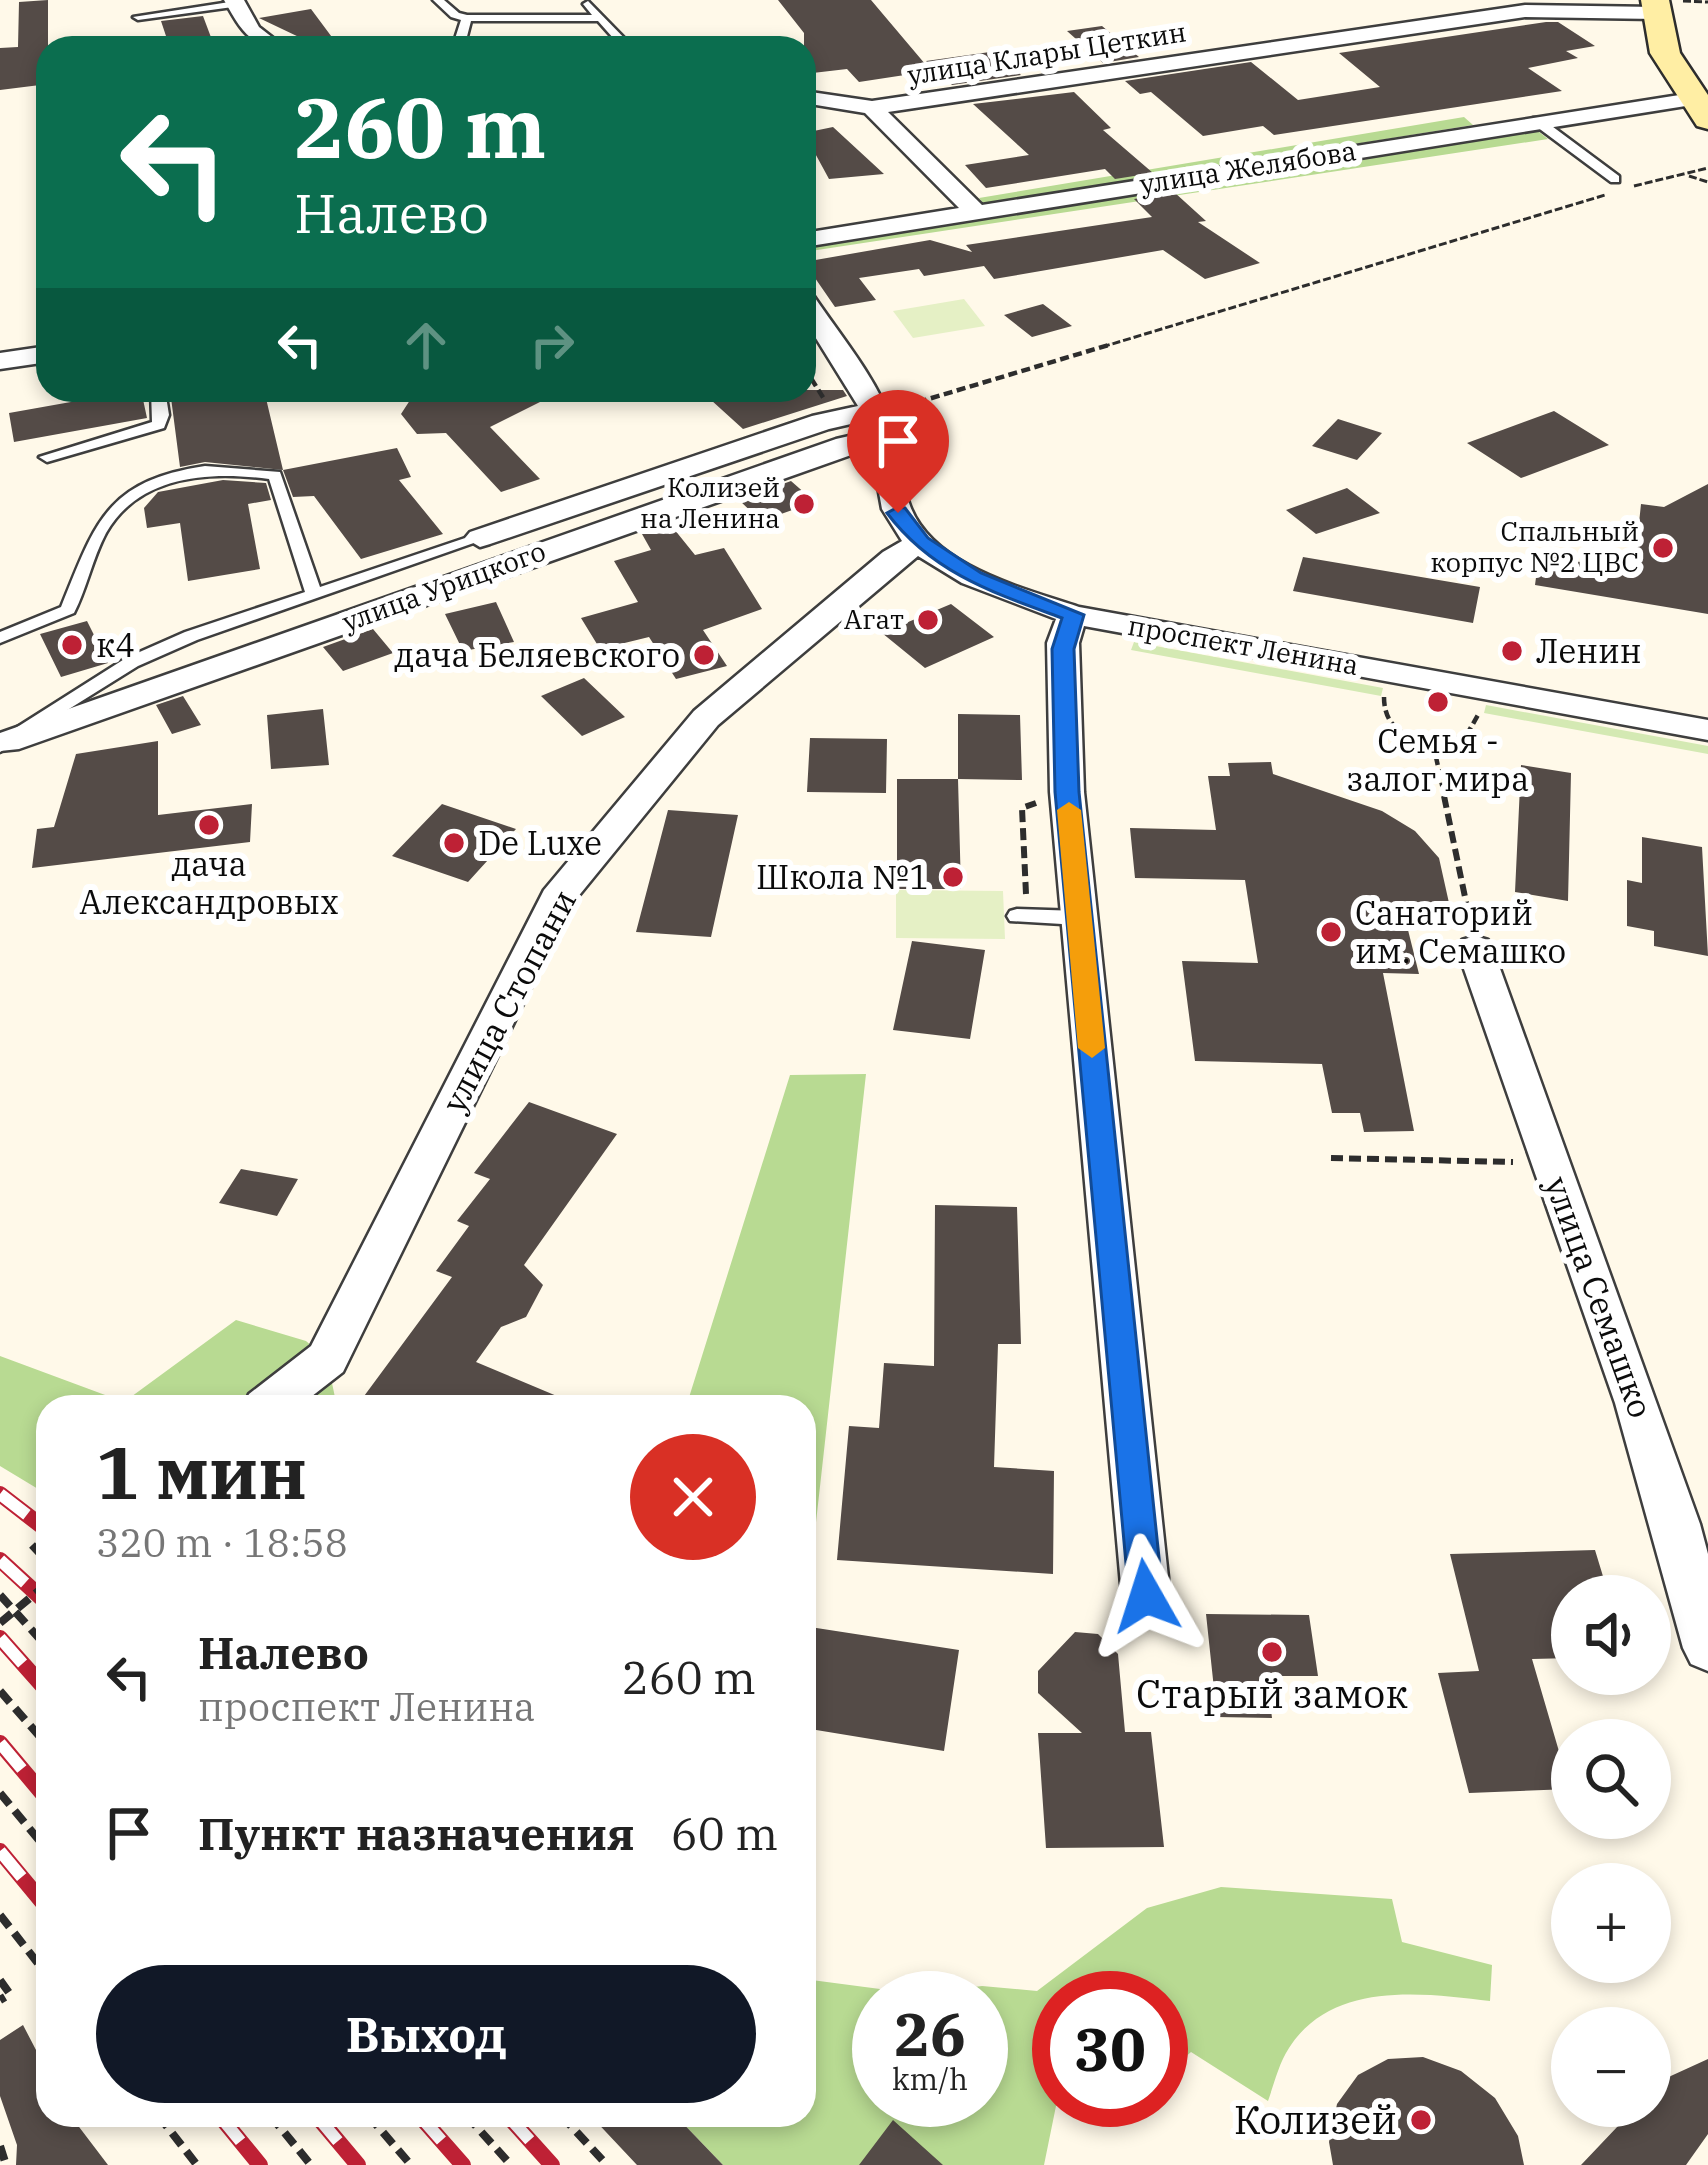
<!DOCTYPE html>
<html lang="ru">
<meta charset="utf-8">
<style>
:root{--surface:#fff;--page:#f2f2f2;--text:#222;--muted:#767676;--accent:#111827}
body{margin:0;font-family:"IBM Plex Serif",serif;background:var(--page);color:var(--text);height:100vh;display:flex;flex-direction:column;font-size:45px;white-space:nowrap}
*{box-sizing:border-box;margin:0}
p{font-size:39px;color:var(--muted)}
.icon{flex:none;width:66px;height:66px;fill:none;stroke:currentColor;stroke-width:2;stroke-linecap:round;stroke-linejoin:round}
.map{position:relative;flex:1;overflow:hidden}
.panel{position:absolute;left:36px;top:1395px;width:780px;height:732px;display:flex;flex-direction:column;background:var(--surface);border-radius:36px;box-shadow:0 6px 18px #0003}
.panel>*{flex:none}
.hud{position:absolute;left:36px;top:36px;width:780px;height:366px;border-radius:36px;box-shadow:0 6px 18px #0003;background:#0b6e4f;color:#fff;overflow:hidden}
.tools{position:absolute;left:1551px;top:1575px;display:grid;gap:24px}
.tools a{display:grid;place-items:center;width:120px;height:120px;border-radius:50%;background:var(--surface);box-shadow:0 6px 18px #0003;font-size:60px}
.speed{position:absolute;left:852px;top:1971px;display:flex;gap:24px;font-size:60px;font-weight:700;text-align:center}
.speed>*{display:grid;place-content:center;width:156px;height:156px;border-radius:50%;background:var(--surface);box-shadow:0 6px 18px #0003;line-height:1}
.speed small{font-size:30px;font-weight:400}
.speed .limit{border:18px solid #d22;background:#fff;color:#111}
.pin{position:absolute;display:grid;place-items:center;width:102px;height:102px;color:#fff;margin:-123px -51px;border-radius:50% 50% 50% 0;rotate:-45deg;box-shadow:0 0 12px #0007}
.pin .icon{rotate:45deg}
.me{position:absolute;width:132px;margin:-66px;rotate:354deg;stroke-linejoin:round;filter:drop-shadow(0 0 9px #0008)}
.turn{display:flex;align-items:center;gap:42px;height:252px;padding:0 60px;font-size:54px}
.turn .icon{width:156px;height:156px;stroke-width:2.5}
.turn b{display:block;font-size:84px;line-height:102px}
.lanes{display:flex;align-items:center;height:114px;padding:0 60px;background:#0003;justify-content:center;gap:60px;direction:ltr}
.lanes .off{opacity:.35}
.round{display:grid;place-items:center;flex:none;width:126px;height:126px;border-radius:63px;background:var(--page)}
.headline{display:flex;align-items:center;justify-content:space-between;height:204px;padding:0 60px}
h1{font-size:72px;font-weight:700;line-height:90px}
.button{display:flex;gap:24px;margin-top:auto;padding:24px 60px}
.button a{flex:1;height:138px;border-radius:72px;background:var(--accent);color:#fff;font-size:48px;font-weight:700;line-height:138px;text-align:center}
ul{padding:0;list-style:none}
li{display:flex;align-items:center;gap:36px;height:156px;padding:0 60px}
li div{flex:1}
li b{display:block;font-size:45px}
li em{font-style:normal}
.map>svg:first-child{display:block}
</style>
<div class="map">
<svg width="1708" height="2165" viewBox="0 0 1708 2165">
<rect width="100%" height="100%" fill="#fff9e9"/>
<path fill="#d4e9b3" d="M1134,642L1383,688L1381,696L1131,650Z
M1486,705L1708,746V754L1484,713Z"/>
<path fill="#b8da92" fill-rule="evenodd" d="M1464,117L1473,125L984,204L979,198Z
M1534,128L1548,139L804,252V247Z
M866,1074L806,1612L804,1617V1407H686L790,1075Z
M236,1320L306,1341L327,1359L337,1407H48V1495L0,1466V1356L124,1402Z
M1221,1887L1392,1899L1402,1942L1492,1965L1490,2001C1424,1993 1332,1980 1289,2048C1279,2063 1274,2084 1268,2101L1191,2052L1161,2078V1998H1059V2100H1136L1110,2105L1056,2106L1044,2165H723L675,2115H804V1979L918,1994L982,1986L1037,1991L1147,1908ZM879,1998H981V2100H879Z"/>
<path fill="#e5f0c5" d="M964,299L985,326L913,338L893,311Z
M896,890L1003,891L1005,939L896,938Z"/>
<path fill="#544b47" d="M48,0V84L0,90V48L18,47L19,2Z
M778,0H871L931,71L859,82L847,69L804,74V33Z
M311,9L340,48H322L259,18Z
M203,16L215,48H170L161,21Z
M1546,22H1558L1595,46L1566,51L1578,58L1528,68L1562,91L1274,135L1263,126L1203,136L1151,92L1140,94L1125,81L1251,62L1298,100L1380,87L1339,53Z
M1102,26L1139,57L1103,63L1067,31Z
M997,51L1021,75L952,85L926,61Z
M1074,92L1111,128L1103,130L1153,173L1115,179L1105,169L986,188L965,165L1029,155L973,104Z
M833,127L884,174L829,179L804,133Z
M1174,192L1206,221L1198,222L1260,263L1205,279L1163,250L994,279L984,266L924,276L919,269L859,278L876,300L835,307L804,262L930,240L972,252L966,245L1152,217L1134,199Z
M1043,304L1072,326L1032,337L1004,315Z
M79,390H141L147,418L14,442L9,413L82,400Z
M170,390H264L283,470L205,462L180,467Z
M426,390H564L490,427L540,479L501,492L446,433L417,434L401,414L414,394Z
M700,390H843L847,396L743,429Z
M1554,411L1609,445L1521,478L1467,443Z
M1338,419L1382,433L1357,460L1312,446Z
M397,448L411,477L399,480L443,534L361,559L314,496L293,497L283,470Z
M223,480L266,483L271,500L248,504L260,569L188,581L180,523L147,528L144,508L158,492Z
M791,481L815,502L761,521L739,500Z
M1708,484V614L1535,585L1539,555L1634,571L1641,504L1664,507Z
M1347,488L1380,513L1316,534L1286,510Z
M670,524L695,555L724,548L762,609L703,630L727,666L676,679L649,637L600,649L581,618L638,602L614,561L651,550L642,534Z
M1303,557L1480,587L1473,623L1293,591Z
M496,602L514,642L463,651L445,614Z
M951,604L994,637L925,668L882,633Z
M87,621L108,663L61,677L40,634Z
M373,629L393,653L343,671L323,647Z
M584,678L625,717L582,736L541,696Z
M183,696L201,725L172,734L156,705Z
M323,709L329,765L271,769L267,715Z
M958,714L1020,715L1022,780L958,779L961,889H897V779H958Z
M810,738L887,739L886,793L807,792Z
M158,741V815L252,804L250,842L32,868L37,829L54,827L76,754Z
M1271,762L1273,774L1382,811L1415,831L1439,858L1449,903L1401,902L1419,974L1383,973L1414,1131L1364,1132L1360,1113H1332L1322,1064L1195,1061L1182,961L1258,963L1245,880L1135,878L1130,828L1216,830L1208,776H1230L1228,763Z
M1521,765L1571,773L1568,901L1515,892Z
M442,804L516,829L468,882L392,856Z
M668,810L738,815L711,937L636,932Z
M1642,837L1702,847L1708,956L1654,946V931L1627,926V880L1642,883Z
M912,941L985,950L970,1039L893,1030Z
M529,1102L617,1134L524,1265L543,1285L526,1317L501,1327L476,1362L583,1407H356L452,1277L436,1271L469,1226L457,1221L490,1179L474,1173Z
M241,1169L298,1179L277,1216L219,1203Z
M935,1205L1017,1207L1021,1344H998L994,1467L1054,1471L1053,1574L837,1560L849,1426L879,1428L884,1363L934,1366Z
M1595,1550L1609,1596H1572V1658L1532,1659L1570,1789L1469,1793L1438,1673L1479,1671L1450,1554Z
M1206,1614L1309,1615L1318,1676H1267L1272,1718L1217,1717Z
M810,1627L959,1650L944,1751L804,1728V1657Z
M1075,1632L1098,1634L1118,1654L1125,1732H1151L1164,1847L1046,1848L1038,1733H1082L1038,1693V1671Z
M23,2025L48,2073V2115H70L108,2165H16L17,2145L0,2096V2040Z
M1423,2057L1461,2071L1495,2098L1518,2136L1524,2165H1333L1329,2142L1337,2104L1358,2075L1388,2059Z
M1708,2059V2134L1686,2165H1581L1637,2106H1650V2092L1662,2080Z
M590,2115H675L723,2165H637Z
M893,2120L943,2165H859Z"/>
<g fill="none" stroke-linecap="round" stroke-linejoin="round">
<defs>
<path id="lane" d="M433,0H444L459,13L467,15H592L583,4L588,1L634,48H622L598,21H471L464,48H452L461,20L451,17Z
M236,1L240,6L138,20L133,17Z
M1533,118H1541L1619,176V182H1611L1533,124Z
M151,390H165L169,415L164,428L47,462L39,457L152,422Z
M205,466L280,472L320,587L474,535L480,533L488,538L197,640L138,666L0,752V738L126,658L185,632L305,592L269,479C210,471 139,475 106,533C92,559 87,588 74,613L0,643V632L61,607C95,524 105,481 205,466Z
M1017,909L1079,911L1089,918L1079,925L1010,921L1007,916L1010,911Z"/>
<path id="street" d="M224,0H244L259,27L286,48C250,48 241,30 224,0Z
M1525,5L1656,7L1666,13L1656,19L1525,17L888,112L982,205L1692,93L1703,99L1692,105L804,247V233L959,208L865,113L804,103V91L872,101Z
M804,292L813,295C840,335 875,376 892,422C901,447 900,476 909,503C930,566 1023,588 1079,607L1708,720V740L1084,626L1079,643L1084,792L1170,1596L1163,1612L1146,1618L1129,1612L1122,1596L1050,792L1047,643L1056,619L962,583L918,556L718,725L572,904L343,1372L298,1407H243L249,1394L311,1346L544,890L694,711L883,552L902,541L882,509L871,448L19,749L0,751V733L836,439L867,432L864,421L829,429L490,544L480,547L465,538L470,532L812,416L858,406L804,319Z
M48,346V362L0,369V353Z
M1475,936L1488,940L1493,949L1700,1524L1708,1554V1671L1691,1664L1683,1648L1615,1403L1457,949L1462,940Z"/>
<path id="secondary" d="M1641,0H1669L1680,53L1708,95V129L1697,126L1650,53Z"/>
</defs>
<use href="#lane" stroke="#3e3e3e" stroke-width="5"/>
<use href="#street" stroke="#3e3e3e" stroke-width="5"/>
<use href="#secondary" stroke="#2d2d2d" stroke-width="5"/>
<path stroke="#2d2d2d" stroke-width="3" stroke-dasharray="8 3" stroke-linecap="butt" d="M1683,1L1708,2
M1689,176L1708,182
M1634,186L1708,168
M1102,347L1605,195"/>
<path stroke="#2d2d2d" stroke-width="4.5" stroke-dasharray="9 4.5" stroke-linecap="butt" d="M804,367L824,399
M905,406L1112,344
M1384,697C1384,742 1431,745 1466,736L1478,715
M1433,743L1445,799"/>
<path stroke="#2d2d2d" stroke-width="6" stroke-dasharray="12 6" stroke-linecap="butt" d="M1444,796L1470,921
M1026,894L1022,808L1036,803
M1331,1158L1513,1162"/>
<path stroke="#2d2d2d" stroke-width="8" stroke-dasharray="15 8" stroke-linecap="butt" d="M32,1545L48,1562
M0,1595L48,1648
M0,1691L48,1746
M0,1793L48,1851
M0,1915L48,1976
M0,1980L10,1994L0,2000
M158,2115L197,2165
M270,2115L311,2165
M368,2115L411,2165
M466,2115L511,2165
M561,2115L607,2165
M0,2146L6,2165"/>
<use href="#lane" fill="#fff" fill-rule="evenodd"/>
<use href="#street" fill="#fff" fill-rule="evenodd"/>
<use href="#secondary" fill="#ffeea4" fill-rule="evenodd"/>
<defs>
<path id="rail" d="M0,1494L48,1531
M0,1560L48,1604
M0,1638L48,1692
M0,1743L48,1800
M0,1851L48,1909
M219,2115L260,2165
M316,2115L358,2165
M419,2115L463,2165
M507,2115L552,2165"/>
</defs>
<use href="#rail" stroke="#be2135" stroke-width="16"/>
<use href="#rail" stroke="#fff" stroke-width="12" stroke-dasharray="34" stroke-linecap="butt"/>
<path stroke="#2d2d2d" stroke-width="8" stroke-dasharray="15 8" stroke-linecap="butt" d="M0,1623L48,1583"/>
</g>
<path fill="#1a73e8" stroke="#114b97" stroke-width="3" d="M898,507L905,508L928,538L981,573L1084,615L1074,649L1079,792L1163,1596L1158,1607L1146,1611L1134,1607L1129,1596L1055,792L1052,649L1062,618C994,593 932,573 887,513Z"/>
<path fill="#f59e0b" d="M1069,802L1081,810L1105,1048L1092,1058L1078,1048L1057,810Z"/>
<g fill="#be2135" stroke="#fff" stroke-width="4.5">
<circle cx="804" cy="504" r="12"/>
<circle cx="1663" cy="548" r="12"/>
<circle cx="928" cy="620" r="12"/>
<circle cx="72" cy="645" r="12"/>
<circle cx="1512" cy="651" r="12"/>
<circle cx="704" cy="655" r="12"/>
<circle cx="1438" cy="702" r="12"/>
<circle cx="209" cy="825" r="12"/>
<circle cx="454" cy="843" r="12"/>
<circle cx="953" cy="877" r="12"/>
<circle cx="1331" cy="932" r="12"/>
<circle cx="1272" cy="1652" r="12"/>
<circle cx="1421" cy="2120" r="12"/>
</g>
<g text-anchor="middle" stroke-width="12" stroke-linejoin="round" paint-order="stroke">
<g font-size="27" fill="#0b0b0b" stroke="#fff">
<text transform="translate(1047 54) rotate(-9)" y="9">улица Клары Цеткин</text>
<text transform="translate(1248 168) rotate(-9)" y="9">улица Желябова</text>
<text transform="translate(444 587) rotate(-20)" y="9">улица Урицкого</text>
<text transform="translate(1243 646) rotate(10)" y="9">проспект Ленина</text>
</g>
<g font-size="27" fill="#0b0b0b" stroke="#fff" text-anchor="end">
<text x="780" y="497">Колизей<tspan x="780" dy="31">на Ленина</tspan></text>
<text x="1639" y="541">Спальный<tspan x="1639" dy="31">корпус №2 ЦВС</tspan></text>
<text x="904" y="629">Агат</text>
</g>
<g font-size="33" fill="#0b0b0b" stroke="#fff" text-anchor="start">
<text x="96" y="657">к4</text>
<text x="1536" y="663">Ленин</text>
<text x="680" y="667" text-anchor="end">дача Беляевского</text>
<text x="1438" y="753" text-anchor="middle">Семья -<tspan x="1438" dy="38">залог мира</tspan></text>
<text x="478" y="855">De Luxe</text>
<text x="209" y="876" text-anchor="middle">дача<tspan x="209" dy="38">Александровых</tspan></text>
<text x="929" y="889" text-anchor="end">Школа №1</text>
<text x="1355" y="925">Санаторий<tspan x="1355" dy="38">им. Семашко</tspan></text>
</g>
<g font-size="33" fill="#0b0b0b" stroke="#fff">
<text transform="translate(509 1001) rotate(-62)" y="12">улица Стопани</text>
<text transform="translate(1599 1297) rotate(70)" y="12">улица Семашко</text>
</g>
<g font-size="39" fill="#0b0b0b" stroke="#fff">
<text x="1272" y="1708">Старый замок</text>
<text x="1397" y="2134" text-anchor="end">Колизей</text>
</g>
</g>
</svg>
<div class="tools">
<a><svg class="icon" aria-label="sound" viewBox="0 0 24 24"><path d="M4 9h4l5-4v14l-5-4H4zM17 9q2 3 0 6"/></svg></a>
<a><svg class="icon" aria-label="search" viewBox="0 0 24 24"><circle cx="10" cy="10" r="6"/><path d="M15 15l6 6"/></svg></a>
<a>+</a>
<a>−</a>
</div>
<div class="speed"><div>26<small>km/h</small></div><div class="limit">30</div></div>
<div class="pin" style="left:898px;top:513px;background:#d93025"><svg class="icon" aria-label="arrive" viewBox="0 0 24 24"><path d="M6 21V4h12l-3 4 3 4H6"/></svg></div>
<svg class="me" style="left:1146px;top:1596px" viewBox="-20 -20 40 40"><path d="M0-17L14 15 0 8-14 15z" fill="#1a73e8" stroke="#fff" stroke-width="4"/></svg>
<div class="hud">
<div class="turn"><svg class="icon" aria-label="left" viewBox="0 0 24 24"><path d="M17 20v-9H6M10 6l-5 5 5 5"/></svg><div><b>260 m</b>Налево</div></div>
<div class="lanes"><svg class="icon" aria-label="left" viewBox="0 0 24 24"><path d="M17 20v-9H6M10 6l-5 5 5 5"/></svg><svg class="icon off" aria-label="ahead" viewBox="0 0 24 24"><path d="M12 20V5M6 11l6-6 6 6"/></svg><svg class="icon off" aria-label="right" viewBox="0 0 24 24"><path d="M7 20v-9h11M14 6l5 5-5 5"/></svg></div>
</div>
<section class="panel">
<div class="headline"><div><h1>1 мин</h1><p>320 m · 18:58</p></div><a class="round" style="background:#d93025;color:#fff"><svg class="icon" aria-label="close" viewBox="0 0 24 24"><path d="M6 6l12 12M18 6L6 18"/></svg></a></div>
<ul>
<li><svg class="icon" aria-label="left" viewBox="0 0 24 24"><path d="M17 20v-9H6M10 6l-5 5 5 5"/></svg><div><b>Налево</b><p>проспект Ленина</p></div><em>260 m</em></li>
<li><svg class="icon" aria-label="arrive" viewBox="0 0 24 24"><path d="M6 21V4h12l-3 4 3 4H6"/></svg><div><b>Пункт назначения</b></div><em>60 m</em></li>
</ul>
<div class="button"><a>Выход</a></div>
</section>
</div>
